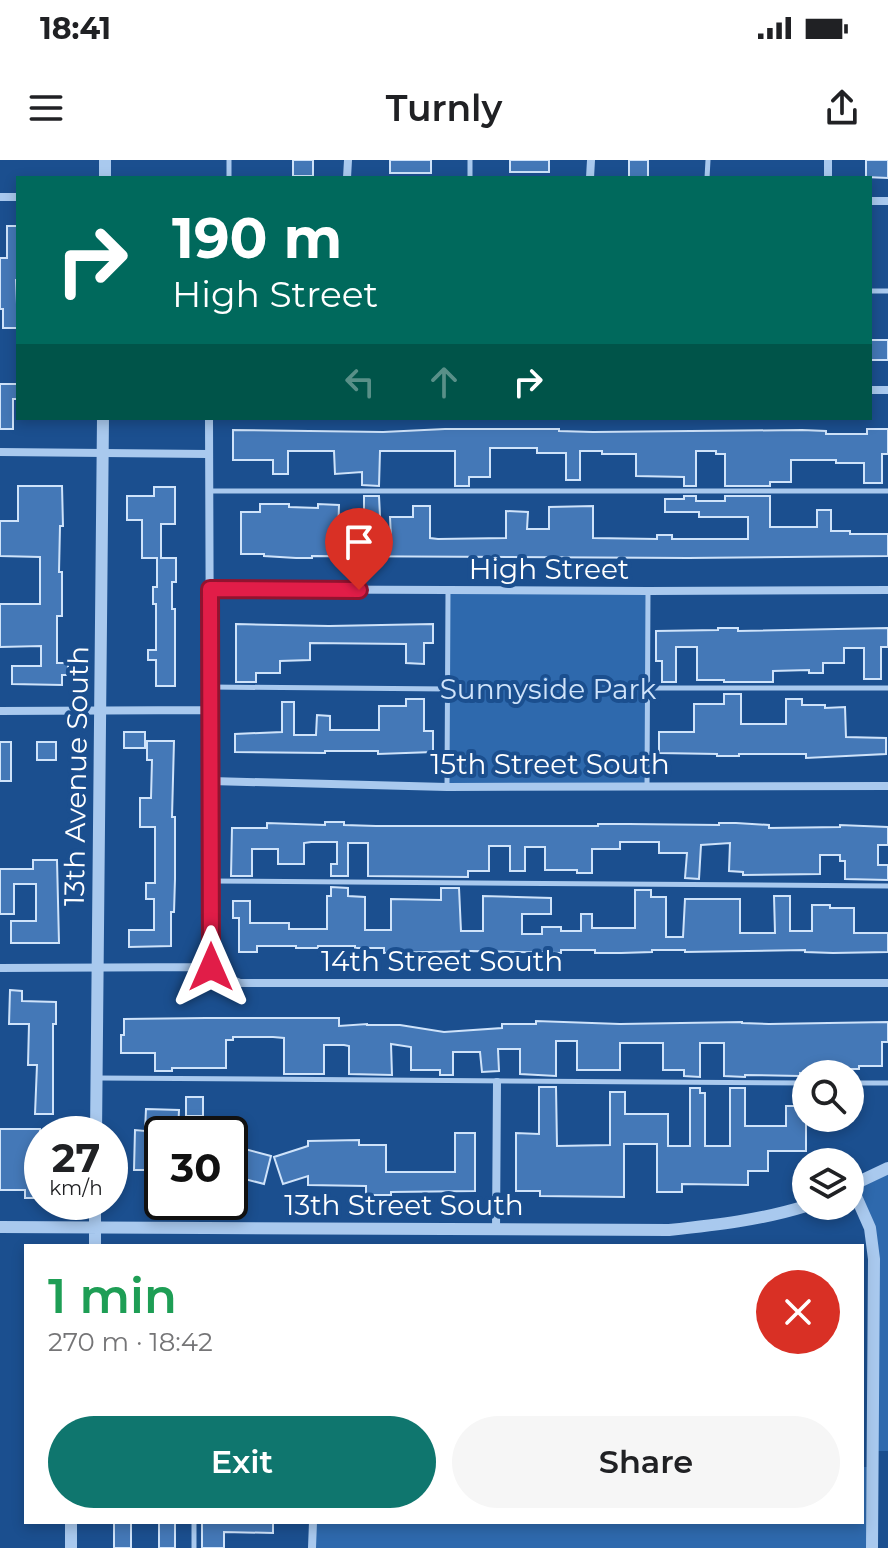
<!DOCTYPE html>
<meta charset="utf-8">
<style>
:root{--surface:#fff;--page:#f6f6f6;--text:#202124;--muted:#757577;--accent:#0f766e}
body{margin:0;font-family:Montserrat,sans-serif;background:var(--page);color:var(--text);height:100vh;display:flex;flex-direction:column;font-size:30px;white-space:nowrap}
*{box-sizing:border-box;margin:0}
p{font-size:26px;color:var(--muted)}
.icon{flex:none;width:44px;height:44px;fill:none;stroke:currentColor;stroke-width:2;stroke-linecap:round;stroke-linejoin:round}
.map{position:relative;flex:1;overflow:hidden}
.side{position:absolute;left:24px;top:1084px;width:840px;height:280px;display:flex;flex-direction:column;background:var(--surface);border-radius:0px;box-shadow:0 4px 12px #0003}
.side>*{flex:none}
.top-card{position:absolute;left:16px;top:16px;width:856px;height:244px;border-radius:0px;box-shadow:0 4px 12px #0003;background:#00695c;color:#fff;overflow:hidden}
.fabs{position:absolute;left:792px;top:900px;display:grid;gap:16px}
.fabs a{display:grid;place-items:center;width:72px;height:72px;border-radius:50%;background:var(--surface);box-shadow:0 4px 12px #0003;font-size:40px}
.speed{position:absolute;left:24px;top:956px;display:flex;gap:16px;font-size:40px;font-weight:700;text-align:center}
.speed>*{display:grid;place-content:center;width:104px;height:104px;border-radius:50%;background:var(--surface);box-shadow:0 4px 12px #0003;line-height:1}
.speed small{font-size:20px;font-weight:400}
.speed .limit{border:4px solid #111;border-radius:12px;background:#fff;color:#111}
.pin{position:absolute;display:grid;place-items:center;width:68px;height:68px;color:#fff;margin:-82px -34px;border-radius:50% 50% 50% 0;rotate:-45deg;box-shadow:0 0 8px #0007}
.pin .icon{rotate:45deg}
.me{position:absolute;width:88px;margin:-44px;rotate:0deg;stroke-linejoin:round;filter:drop-shadow(0 0 6px #0008)}
.turn{display:flex;align-items:center;gap:28px;height:168px;padding:0 24px;font-size:36px}
.turn .icon{width:104px;height:104px;stroke-width:2.5}
.turn b{display:block;font-size:56px;line-height:68px}
.lanes{display:flex;align-items:center;height:76px;padding:0 24px;background:#0003;justify-content:center;gap:40px;direction:ltr}
.lanes .off{opacity:.35}
.round{display:grid;place-items:center;flex:none;width:84px;height:84px;border-radius:42px;background:var(--page)}
.overview{display:flex;align-items:center;justify-content:space-between;height:136px;padding:0 24px}
h1{font-size:48px;font-weight:600;line-height:60px;color:#1e9e55}
.cta{display:flex;gap:16px;margin-top:auto;padding:16px 24px}
.cta a{flex:1;height:92px;border-radius:48px;background:var(--accent);color:#fff;font-size:32px;font-weight:600;line-height:92px;text-align:center}
.cta a+a{background:var(--page);color:var(--text)}
.status{display:flex;justify-content:space-between;align-items:center;height:56px;padding:0 40px;background:var(--surface);direction:ltr}
.status svg{height:22px;fill:currentColor}
header{display:flex;justify-content:space-between;align-items:center;height:104px;padding:0 24px;background:var(--surface);font-size:36px;font-weight:600}
.map>svg:first-child{display:block}
</style>
<div class="status"><b>18:41</b><svg viewBox="0 0 49 12"><path d="M0 12V9h3v3zM5 12V6h3v6zM10 12V3h3v9zM15 12V0h3v12zM26 1h20v11H26zM47 4h2v5h-2z"/></svg></div>
<header><svg class="icon" aria-label="menu" viewBox="0 0 24 24"><path d="M4 6h16M4 12h16M4 18h16"/></svg>Turnly<svg class="icon" aria-label="share" viewBox="0 0 24 24"><path d="M12 15V3M7 8l5-5 5 5M5 13v7h14v-7"/></svg></header>
<div class="map">
<svg width="888" height="1388" viewBox="0 0 888 1388">
<rect width="100%" height="100%" fill="#1b4f8f"/>
<path fill="#2e69ad" d="M448,431H648L647,627H447Z
M888,1008V1291H873L874,1099L851,1025Z
M862,1307H873L872,1388H312L313,1362H862Z"/>
<path fill="#4478b7" stroke="#cfe3fa" stroke-width="2" d="M293,0H313V16H293Z
M390,0H431V13H390Z
M510,0H549V12H510Z
M629,0H648V18H629Z
M866,0H888V18L866,17Z
M7,66H18V120H16L18,168H3V149H0V98H7Z
M870,180H888V200H870Z
M0,224H18V239H13V269H0Z
M445,269H559V271L593,272L802,270L826,271V274H867V269H888V294H882V323H864V303H836V300H791V322H770V326H725V294H716V291H696V326H684V317L636,316V294H602V291H580V320H566V293H537V288H490V317H469V326H455V291H380L379,326L362,325V312L335,314L334,291H288V314H273V300H233V270L383,272Z
M18,326H62L63,366H60L59,412H62V456H57V503H68V515H62V525L12,524V506H41V486L0,487V444H40V397L0,396V361H18Z
M154,327H175V364H161V398H176V422H172V449H175V526H156V500H148V490H156V444H153V427H157V398H142V360H127V336H154Z
M364,336H379L380,356H364Z
M684,336H696V341H725V336H770V367H817V350H831V371H850V374H888V396L688,398L312,396V398H296L264,396V394H241V352H260V344H289V347L318,348V344L339,345L338,378L348,379L391,378L390,357H413V346H430V378L438,379L506,378V351L528,352L527,369H549V347L593,346V378L657,379V375H672V379H748V357H699V352H665V339H684Z
M236,464L329,466L433,464V483H424V504L406,503V484L310,483V500L280,501V513H256V522H236Z
M718,468H738V471L888,468V487H881V519H864V488H844V503H823V513H809V510L773,511V522H724V520H697V487H676V522H662V501H656V471L718,470Z
M724,534H741V564H786V539H802V545H825V548L845,547L846,577L886,578V594L806,598V594H739V596H717V594L659,593V572H694V544H724Z
M406,539H424V571H433V592L378,594V591H325V593L235,592V574L282,572V542H294V575H316L317,555L330,556V570H379V546H406Z
M124,572H145V588H124Z
M147,581H174L172,657H175V719L174,752H171V786L129,787V770H154V739H146V723H155V667H140V638H151L152,600H147Z
M0,582H11V621H0Z
M37,582H56V600H37Z
M325,662H344V665L376,666H598V664H629L719,665V663H736L769,665V668L840,667V665L888,667V685H878V705H888V720L845,719V701H840V695H820V714L743,715V712L729,711L730,683L701,685L699,719L685,718L687,693H659V682H620V689H592V713H577V710H545V687H525V711H510V686H489V711H468V717L368,716V683H348V716H331V704H337V682H311L304,683V704H278V689H252V716H231L232,668H267V663L325,665Z
M33,700H57L59,783H11V761H36V724H14V754H0V709H33Z
M331,727L348,728V736L365,737V770H391V739L441,740V728H459L461,771H483V736L551,738V754H522V774H542V767H561V771H581V754H592V768H635V730H651V737H666V777H683L685,739H740V773H775L774,736H790V771H812V745H830V748H854V773H888V792L833,793L805,792V790L685,792V790H652V792L621,793H595V790H561V793L471,791L384,793V788H355V786H318V788H296V786H257V792H239V758H233V741H250V763H289V769H327V736H331Z
M10,830L22,831V841L56,842V864H53V954H35L37,905H28L29,864H9Z
M206,858H339V866L367,864V865H400L444,872L502,868V864H536V861L620,864L742,862V863L769,864L888,862V882H882V906H859V909H828V914L800,913V916L745,915V917L724,916V883H700V917L684,916V910H663V883H620V910H577V881H556V916L520,914V889H498L499,911L482,912L480,892H453V915H440V910H411V887L391,884L392,915L349,914V886L344,885H324V914H284V878L273,877H233V880H226V908H172V911H155V893H121V875H124V859Z
M539,927H556L557,986L610,985V932H625V954H668V986H690V928H700V933H705V986H730V928H745V966H786V946H806V991H768V1011H748V1025L682,1024V1032H657V984H624V1037L540,1036V1031H516V973L539,974Z
M186,937H203V956H186Z
M146,949L179,950L178,974H162V1010H134L135,970L145,971Z
M0,969H40L42,1038H25V1030H0Z
M455,973H475V1031L391,1032V1035H366V1026L308,1025V1016L283,1024L274,997L308,986V981L359,980V985H386V1012H455Z
M230,986H241V988L271,996L264,1024L241,1018V1023H230Z
M114,1362H131V1388H114Z
M159,1362H175V1388H159Z
M202,1362H273V1373L224,1372V1388H202Z"/>
<g fill="none" stroke-linecap="round" stroke-linejoin="round">
<path stroke="#a9c9ee" stroke-width="5" d="M229,18V0
M470,18V0
M707,18L708,0
M870,131H888
M210,331H888
M211,527L448,529
M647,528H888
M647,626L648,431
M447,627L448,431
M211,721L888,726
M99,918L806,923
M850,923H888
M194,1388V1362"/>
<path stroke="#a9c9ee" stroke-width="8" d="M347,18L348,0
M590,18L591,0
M828,18V0
M0,37H18
M870,41H888
M870,230H888
M209,258L211,807
M0,292L208,294
M210,429L648,431L888,430
M0,551L211,550
M211,621L447,627L888,626
M0,808L211,807L225,817L240,823H888
M496,1070L497,922
M312,1388L313,1362"/>
<path stroke="#a9c9ee" stroke-width="12" d="M105,18V0
M96,974L103,258
M851,1025L870,1068L874,1099L872,1388
M850,1026L888,1008
M0,1067L669,1070C716,1065 761,1060 806,1046
M95,1086V1042
M71,1388V1362"/>
</g>
<g fill="none" stroke-linecap="round" stroke-linejoin="round">
<defs>
<path id="route" d="M211,807L210,429L359,430"/>
</defs>
<use href="#route" stroke="#92132f" stroke-width="20"/>
<use href="#route" stroke="#e11d48" stroke-width="14"/>
</g>
<g text-anchor="middle" stroke-width="8" stroke-linejoin="round" paint-order="stroke">
<g font-size="28" fill="#fff" stroke="#1b4f8f">
<text x="549" y="419">High Street</text>
<text x="550" y="614">15th Street South</text>
<text transform="translate(76 616) rotate(-89)" y="10">13th Avenue South</text>
<text x="442" y="811">14th Street South</text>
<text x="404" y="1055">13th Street South</text>
</g>
<g font-size="28" fill="#cfe3fa" stroke="#1b4f8f">
<text x="548" y="539">Sunnyside Park</text>
</g>
</g>
</svg>
<div class="fabs">
<a><svg class="icon" aria-label="search" viewBox="0 0 24 24"><circle cx="10" cy="10" r="6"/><path d="M15 15l6 6"/></svg></a>
<a><svg class="icon" aria-label="layers" viewBox="0 0 24 24"><path d="M12 4l9 5-9 5-9-5zM3 14l9 5 9-5"/></svg></a>
</div>
<div class="speed"><div>27<small>km/h</small></div><div class="limit">30</div></div>
<div class="pin" style="left:359px;top:430px;background:#d93025"><svg class="icon" aria-label="arrive" viewBox="0 0 24 24"><path d="M6 21V4h12l-3 4 3 4H6"/></svg></div>
<svg class="me" style="left:211px;top:807px" viewBox="-20 -20 40 40"><path d="M0-17L14 15 0 8-14 15z" fill="#e11d48" stroke="#fff" stroke-width="4"/></svg>
<div class="top-card">
<div class="turn"><svg class="icon" aria-label="right" viewBox="0 0 24 24"><path d="M7 20v-9h11M14 6l5 5-5 5"/></svg><div><b>190 m</b>High Street</div></div>
<div class="lanes"><svg class="icon off" aria-label="left" viewBox="0 0 24 24"><path d="M17 20v-9H6M10 6l-5 5 5 5"/></svg><svg class="icon off" aria-label="ahead" viewBox="0 0 24 24"><path d="M12 20V5M6 11l6-6 6 6"/></svg><svg class="icon" aria-label="right" viewBox="0 0 24 24"><path d="M7 20v-9h11M14 6l5 5-5 5"/></svg></div>
</div>
<section class="side">
<div class="overview"><div><h1>1 min</h1><p>270 m · 18:42</p></div><a class="round" style="background:#d93025;color:#fff"><svg class="icon" aria-label="close" viewBox="0 0 24 24"><path d="M6 6l12 12M18 6L6 18"/></svg></a></div>
<div class="cta"><a>Exit</a><a>Share</a></div>
</section>
</div>
